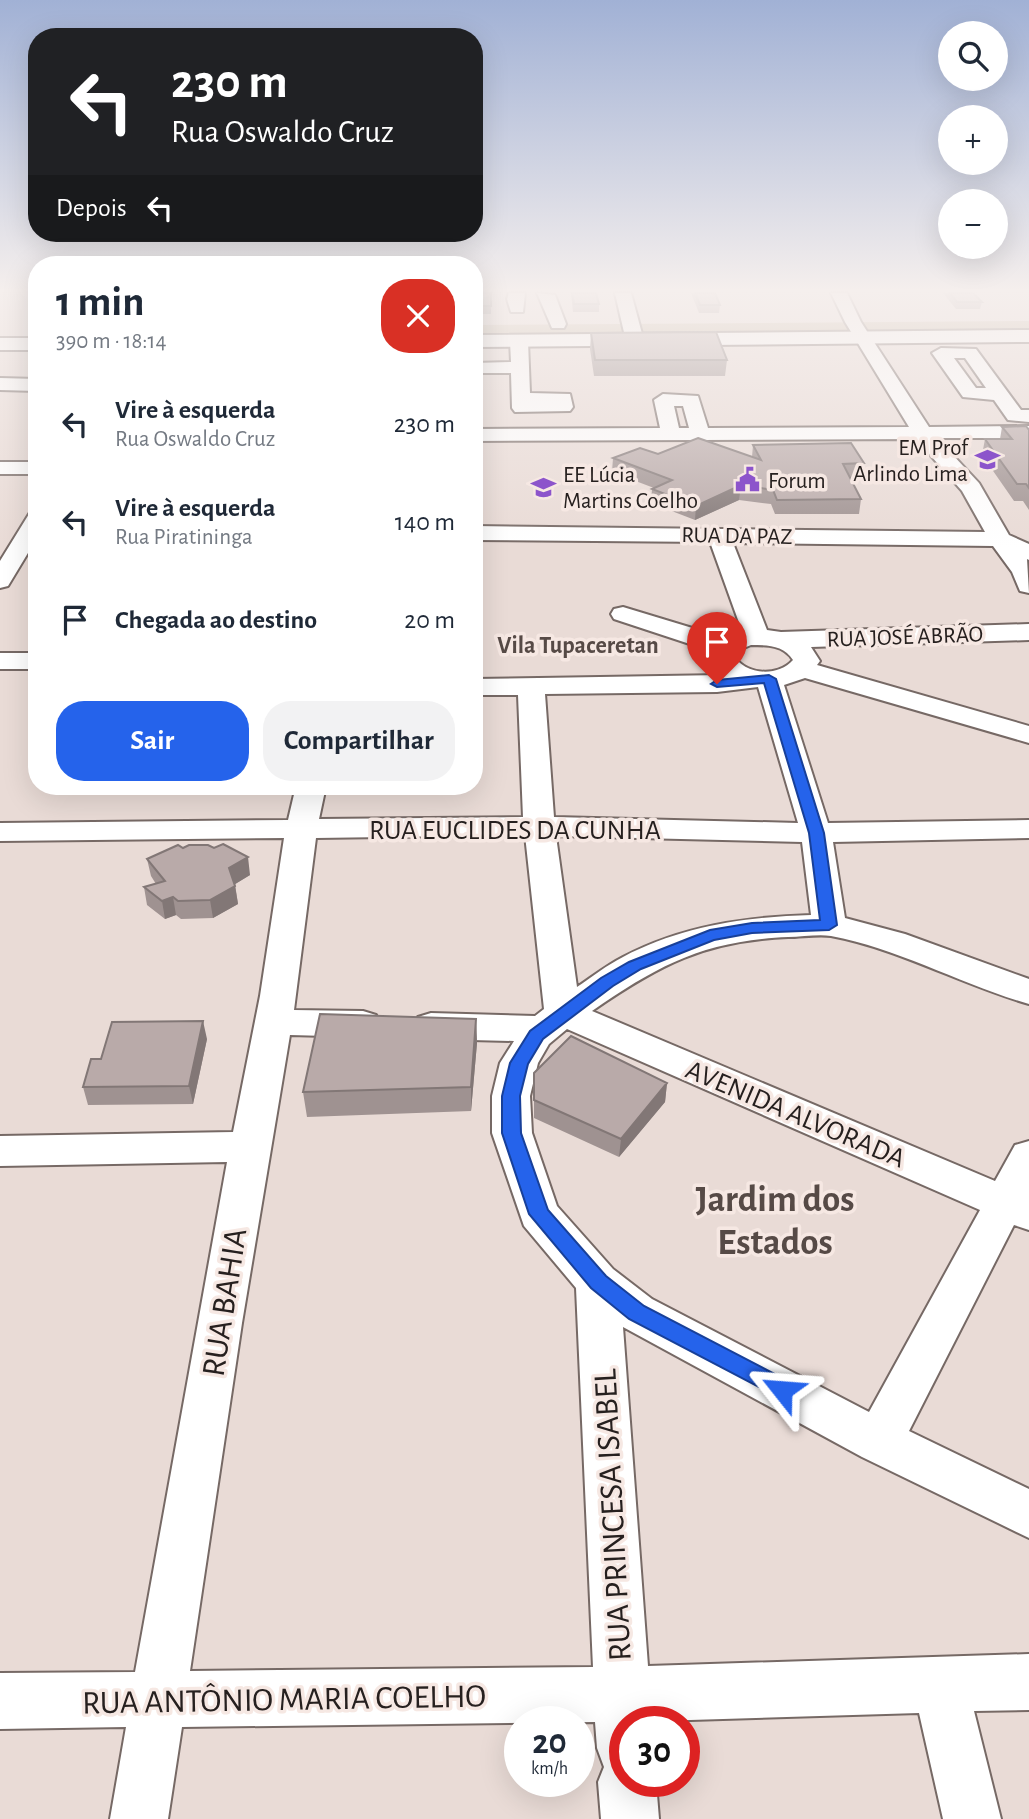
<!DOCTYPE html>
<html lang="pt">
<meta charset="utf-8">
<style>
:root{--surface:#fff;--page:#f2f2f3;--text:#1f2937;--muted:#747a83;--accent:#2563eb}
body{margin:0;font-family:"Alegreya Sans",sans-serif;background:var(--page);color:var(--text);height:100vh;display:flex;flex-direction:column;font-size:26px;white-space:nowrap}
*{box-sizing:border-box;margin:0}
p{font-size:23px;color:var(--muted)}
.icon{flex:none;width:38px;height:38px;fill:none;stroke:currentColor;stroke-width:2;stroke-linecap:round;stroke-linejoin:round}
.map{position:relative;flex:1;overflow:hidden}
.side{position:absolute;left:28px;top:256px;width:455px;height:539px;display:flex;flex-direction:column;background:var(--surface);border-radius:28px;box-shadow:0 7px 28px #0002}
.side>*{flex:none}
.guide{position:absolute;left:28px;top:28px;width:455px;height:214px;border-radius:28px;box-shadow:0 7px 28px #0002;background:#202124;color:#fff;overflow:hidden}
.fabs{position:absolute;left:938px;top:21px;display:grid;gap:14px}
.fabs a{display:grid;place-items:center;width:70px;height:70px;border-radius:50%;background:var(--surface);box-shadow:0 7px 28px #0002;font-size:35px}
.speed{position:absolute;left:504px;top:1706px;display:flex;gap:14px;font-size:35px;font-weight:700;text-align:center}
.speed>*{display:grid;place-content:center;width:91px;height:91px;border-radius:50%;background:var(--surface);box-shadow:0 7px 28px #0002;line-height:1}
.speed small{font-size:18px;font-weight:400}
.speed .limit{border:10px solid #d22;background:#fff;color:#111}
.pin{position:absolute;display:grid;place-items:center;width:60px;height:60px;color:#fff;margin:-72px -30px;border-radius:50% 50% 50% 0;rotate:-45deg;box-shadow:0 0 7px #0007}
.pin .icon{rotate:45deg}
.me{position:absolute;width:77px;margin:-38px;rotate:298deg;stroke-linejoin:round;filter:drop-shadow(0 0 5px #0008)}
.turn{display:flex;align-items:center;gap:24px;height:147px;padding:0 28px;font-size:32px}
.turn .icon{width:91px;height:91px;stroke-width:2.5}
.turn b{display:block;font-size:49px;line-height:60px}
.then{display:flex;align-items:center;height:66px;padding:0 28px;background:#0003;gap:14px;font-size:26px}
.round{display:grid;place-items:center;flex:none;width:74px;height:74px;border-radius:28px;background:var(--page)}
.headline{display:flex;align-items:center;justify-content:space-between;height:119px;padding:0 28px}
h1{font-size:42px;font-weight:700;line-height:52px}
.button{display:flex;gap:14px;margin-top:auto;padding:14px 28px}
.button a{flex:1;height:80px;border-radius:28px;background:var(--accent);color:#fff;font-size:28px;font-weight:700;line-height:80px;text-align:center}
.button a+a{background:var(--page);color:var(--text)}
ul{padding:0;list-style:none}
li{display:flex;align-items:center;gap:21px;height:98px;padding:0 28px}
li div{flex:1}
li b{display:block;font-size:26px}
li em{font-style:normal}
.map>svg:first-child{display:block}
</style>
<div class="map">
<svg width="1029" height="1819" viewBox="0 0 1029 1819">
<rect width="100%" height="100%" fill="#e9dbd6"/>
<path fill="#c6b6a0" d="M1029,321V336L474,341V325Z"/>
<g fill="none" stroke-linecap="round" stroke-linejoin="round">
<defs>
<path id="minor" d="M509,293H525L523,312H511L507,299Z
M537,293L555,295L566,324L564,328H552Z
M615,293H631L644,341L641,345L635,346L626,341Z
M831,293H847L861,322L929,427L1029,426V438H937L979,483L1009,535L1029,544V560L1027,559L1029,593L1020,591L1012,572L993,546L733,543L767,630L781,632L1029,624V640L811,647L820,661L817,665L1029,726V743L805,678L784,685L828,823L1029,820V838L833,842L845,918L905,934L1029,979V1004C962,985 900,949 831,936C818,934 802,937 788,937C704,941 660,964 592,1011L995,1181L1015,1145L1029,1141V1230L1014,1225L909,1431L1029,1489V1538L862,1457L623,1327L648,1666L1029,1654V1710L974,1711L1001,1819H943L919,1713L625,1722V1782H656L659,1819H601L598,1782L604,1767L597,1748L595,1722L182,1727L168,1819H110L126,1727L0,1729V1673L135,1672L227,1162L0,1166V1136L233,1132L260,996L284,838L0,841V823L288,820L296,786H326L319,819L523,817L518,695H474V679L722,675L715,669L706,653L708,650L614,619L611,614L614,609L623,607L722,637L742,631L710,542L474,540V526L985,532L962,491L916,439L474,441V429L660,428L654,400L663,394L698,396L708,428L909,427L845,322ZM674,406H683L689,428H679ZM751,645C767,645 784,645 793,660C777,678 743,675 732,653ZM758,687L798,823L554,817L545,694L717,692ZM525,835L544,1009L535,1016L431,1013L418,1017L413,1026L418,1035L431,1039L514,1041L500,1063L492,1096V1133L524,1226L576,1288L593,1667L190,1671L242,1323L290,1035L363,1037L376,1033L381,1024L376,1015L363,1011L294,1010L316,838ZM556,836L802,842L811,915C745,917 682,926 623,957C607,965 592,977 577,987ZM567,1029L980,1210L869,1412L652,1299L613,1269L557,1206L532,1133L530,1096L538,1063L549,1044Z
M519,336L528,341L530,393L570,394L573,407L570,411L515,412L512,408L511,373H474V363L511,362L510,341Z
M941,348L976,349L1021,410H1029V422L1008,420L994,400L963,397L932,353ZM954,358H965L986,388H976Z
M0,378L37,379V391L0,390Z
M0,462H37V474H0Z
M37,512V538L8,586L0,588V561L29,514Z
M0,653H37V669H0Z"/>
<path id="major" d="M1029,330V342L474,347V335Z
M0,338H37V350H0Z"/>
</defs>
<use href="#minor" stroke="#766965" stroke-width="4"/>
<use href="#major" stroke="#766965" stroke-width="4"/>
<use href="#minor" fill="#fff" fill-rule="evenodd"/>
<use href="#major" fill="#fff" fill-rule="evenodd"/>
</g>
<path fill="#9f9291" d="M474,293H491V314H474Z
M571,293H596L599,304V312H573Z
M691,293H715L720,305L719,313H699Z
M943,293H973L982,302L980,309H956Z
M591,333L727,360L725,376H594L590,349Z
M1002,427L1029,430V510L1023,501H1014L982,455L985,439H1000Z
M753,445L864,463L862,477H850L861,499L859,514H775L771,504L739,500L695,520L651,503L652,489L654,488L612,472L613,458L658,454L752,457Z
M183,848L250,875L235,884L238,904L213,918L181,919L176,915L165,919L147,905L144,887L156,884L151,876L147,859Z
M476,1019L477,1043L471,1111L307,1117L303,1092Z
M207,1039L193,1104L88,1105L83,1087L101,1059Z
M534,1073L667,1083L665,1102L619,1157L534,1118Z"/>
<path fill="#827776" d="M741,485L739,500L695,520L696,506Z
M248,857L250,875L232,886L229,868Z
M235,886L238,904L213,918L210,900Z
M173,897L176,915L165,919L162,901Z
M476,1019L477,1043L471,1111V1087Z
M203,1021L207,1039L193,1104L189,1086Z
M667,1083L665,1102L619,1157L621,1139Z"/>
<path fill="#b9aaa9" stroke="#827776" stroke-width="2" d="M474,293H491V306H474Z
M572,293H596L599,304H574Z
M695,293H715L720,305H700Z
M950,293H973L982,302H957Z
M716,332L727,360H595L591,333Z
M1026,426L1029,430V488L1026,484H1017L985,439H1012L1002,427Z
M698,438L761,460L753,445L851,443L864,463L843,464L861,499L777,500L773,490L741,485L696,506L652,489L672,480L613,458L640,448L658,454Z
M223,844L248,857L229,868L235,886L210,900L178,901L173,897L162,901L144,887L165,881L147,859L178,845L183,848L189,845H208L214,848Z
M320,1014L476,1019L471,1087L303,1092Z
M203,1021L189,1086L83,1087L91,1059H101L112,1022Z
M571,1036L667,1083L621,1139L534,1100V1073Z"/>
<linearGradient id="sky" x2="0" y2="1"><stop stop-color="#a1b1d5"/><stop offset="0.53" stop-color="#f5efed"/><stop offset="1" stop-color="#f5efed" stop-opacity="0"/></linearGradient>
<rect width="1029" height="548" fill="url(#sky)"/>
<path fill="#2563eb" stroke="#184099" stroke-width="2" d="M769,675L776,679L824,833L837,925L829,930L752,933L714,940L641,969L613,986L543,1039L528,1064L520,1096L521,1133L548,1210L606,1276L644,1306L790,1382L793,1390L790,1397L782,1399L629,1319L591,1288L529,1214L502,1133V1096L510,1063L530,1031L601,978L629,962L710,930L752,923L820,920L809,833L764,683L717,687L711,684L717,680Z"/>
<defs>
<symbol id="school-bare" viewBox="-9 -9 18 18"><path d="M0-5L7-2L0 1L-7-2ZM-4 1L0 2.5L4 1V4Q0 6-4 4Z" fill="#8c54cb" stroke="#f6e8e3" stroke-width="2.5" paint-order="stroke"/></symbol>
<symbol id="civic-bare" viewBox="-9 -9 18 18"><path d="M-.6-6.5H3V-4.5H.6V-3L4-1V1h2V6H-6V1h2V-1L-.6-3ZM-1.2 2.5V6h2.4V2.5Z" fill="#8c54cb" stroke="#f6e8e3" stroke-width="2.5" paint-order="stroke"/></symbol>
</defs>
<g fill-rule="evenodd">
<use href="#school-bare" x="970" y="442" width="35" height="35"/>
<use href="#civic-bare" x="730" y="462" width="35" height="35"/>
<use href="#school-bare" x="526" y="470" width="35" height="35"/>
</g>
<g text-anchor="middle" stroke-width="7" stroke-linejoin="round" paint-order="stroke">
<g font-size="23" fill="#26201f" stroke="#f6e8e3" text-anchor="start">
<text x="968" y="455" text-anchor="end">EM Prof<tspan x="968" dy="26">Arlindo Lima</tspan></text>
<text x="563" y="482">EE Lúcia<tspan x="563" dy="26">Martins Coelho</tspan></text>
<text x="768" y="488">Forum</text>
</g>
<g font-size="23" fill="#26201f" stroke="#f6e8e3">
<text transform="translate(737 535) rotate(1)" y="8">RUA DA PAZ</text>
<text transform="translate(905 636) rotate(-2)" y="8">RUA JOSÉ ABRÃO</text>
</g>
<g font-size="24" font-weight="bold" fill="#564a46" stroke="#f6e8e3">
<text x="578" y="653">Vila Tupaceretan</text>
</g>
<g font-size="28" fill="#26201f" stroke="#f6e8e3">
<text x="515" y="839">RUA EUCLIDES DA CUNHA</text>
<text transform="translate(796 1113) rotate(23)" y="10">AVENIDA ALVORADA</text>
</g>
<g font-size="33" fill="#26201f" stroke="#f6e8e3">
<text transform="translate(223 1302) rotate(-81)" y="12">RUA BAHIA</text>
<text transform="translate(611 1515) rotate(-93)" y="12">RUA PRINCESA ISABEL</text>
<text transform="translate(284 1698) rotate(-1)" y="12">RUA ANTÔNIO MARIA COELHO</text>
</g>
<g font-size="37" font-weight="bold" fill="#564a46" stroke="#f6e8e3">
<text x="775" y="1211">Jardim dos<tspan x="775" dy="43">Estados</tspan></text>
</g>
</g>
</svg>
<div class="fabs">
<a><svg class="icon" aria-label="search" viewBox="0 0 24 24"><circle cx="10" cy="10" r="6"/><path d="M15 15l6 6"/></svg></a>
<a>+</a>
<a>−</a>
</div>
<div class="speed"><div>20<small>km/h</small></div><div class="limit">30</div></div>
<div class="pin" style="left:717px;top:684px;background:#d93025"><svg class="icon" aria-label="arrive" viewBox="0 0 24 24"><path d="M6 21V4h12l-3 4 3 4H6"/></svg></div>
<svg class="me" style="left:782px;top:1390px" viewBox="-20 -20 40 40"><path d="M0-17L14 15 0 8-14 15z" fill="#2563eb" stroke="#fff" stroke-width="4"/></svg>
<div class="guide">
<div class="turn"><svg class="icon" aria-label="left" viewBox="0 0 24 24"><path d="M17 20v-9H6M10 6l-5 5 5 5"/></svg><div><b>230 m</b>Rua Oswaldo Cruz</div></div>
<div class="then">Depois<svg class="icon" aria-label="left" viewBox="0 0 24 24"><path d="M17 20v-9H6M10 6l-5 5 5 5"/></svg></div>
</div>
<section class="side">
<div class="headline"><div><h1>1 min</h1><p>390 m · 18:14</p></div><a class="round" style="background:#d93025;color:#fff"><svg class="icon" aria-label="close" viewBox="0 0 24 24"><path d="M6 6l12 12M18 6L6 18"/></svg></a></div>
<ul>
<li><svg class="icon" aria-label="left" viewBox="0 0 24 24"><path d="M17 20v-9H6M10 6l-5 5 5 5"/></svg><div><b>Vire à esquerda</b><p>Rua Oswaldo Cruz</p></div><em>230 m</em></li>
<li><svg class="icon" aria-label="left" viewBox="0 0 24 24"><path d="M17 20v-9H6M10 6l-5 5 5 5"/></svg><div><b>Vire à esquerda</b><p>Rua Piratininga</p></div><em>140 m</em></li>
<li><svg class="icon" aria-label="arrive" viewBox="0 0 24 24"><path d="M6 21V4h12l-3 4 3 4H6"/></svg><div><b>Chegada ao destino</b></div><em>20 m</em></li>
</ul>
<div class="button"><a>Sair</a><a>Compartilhar</a></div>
</section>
</div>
